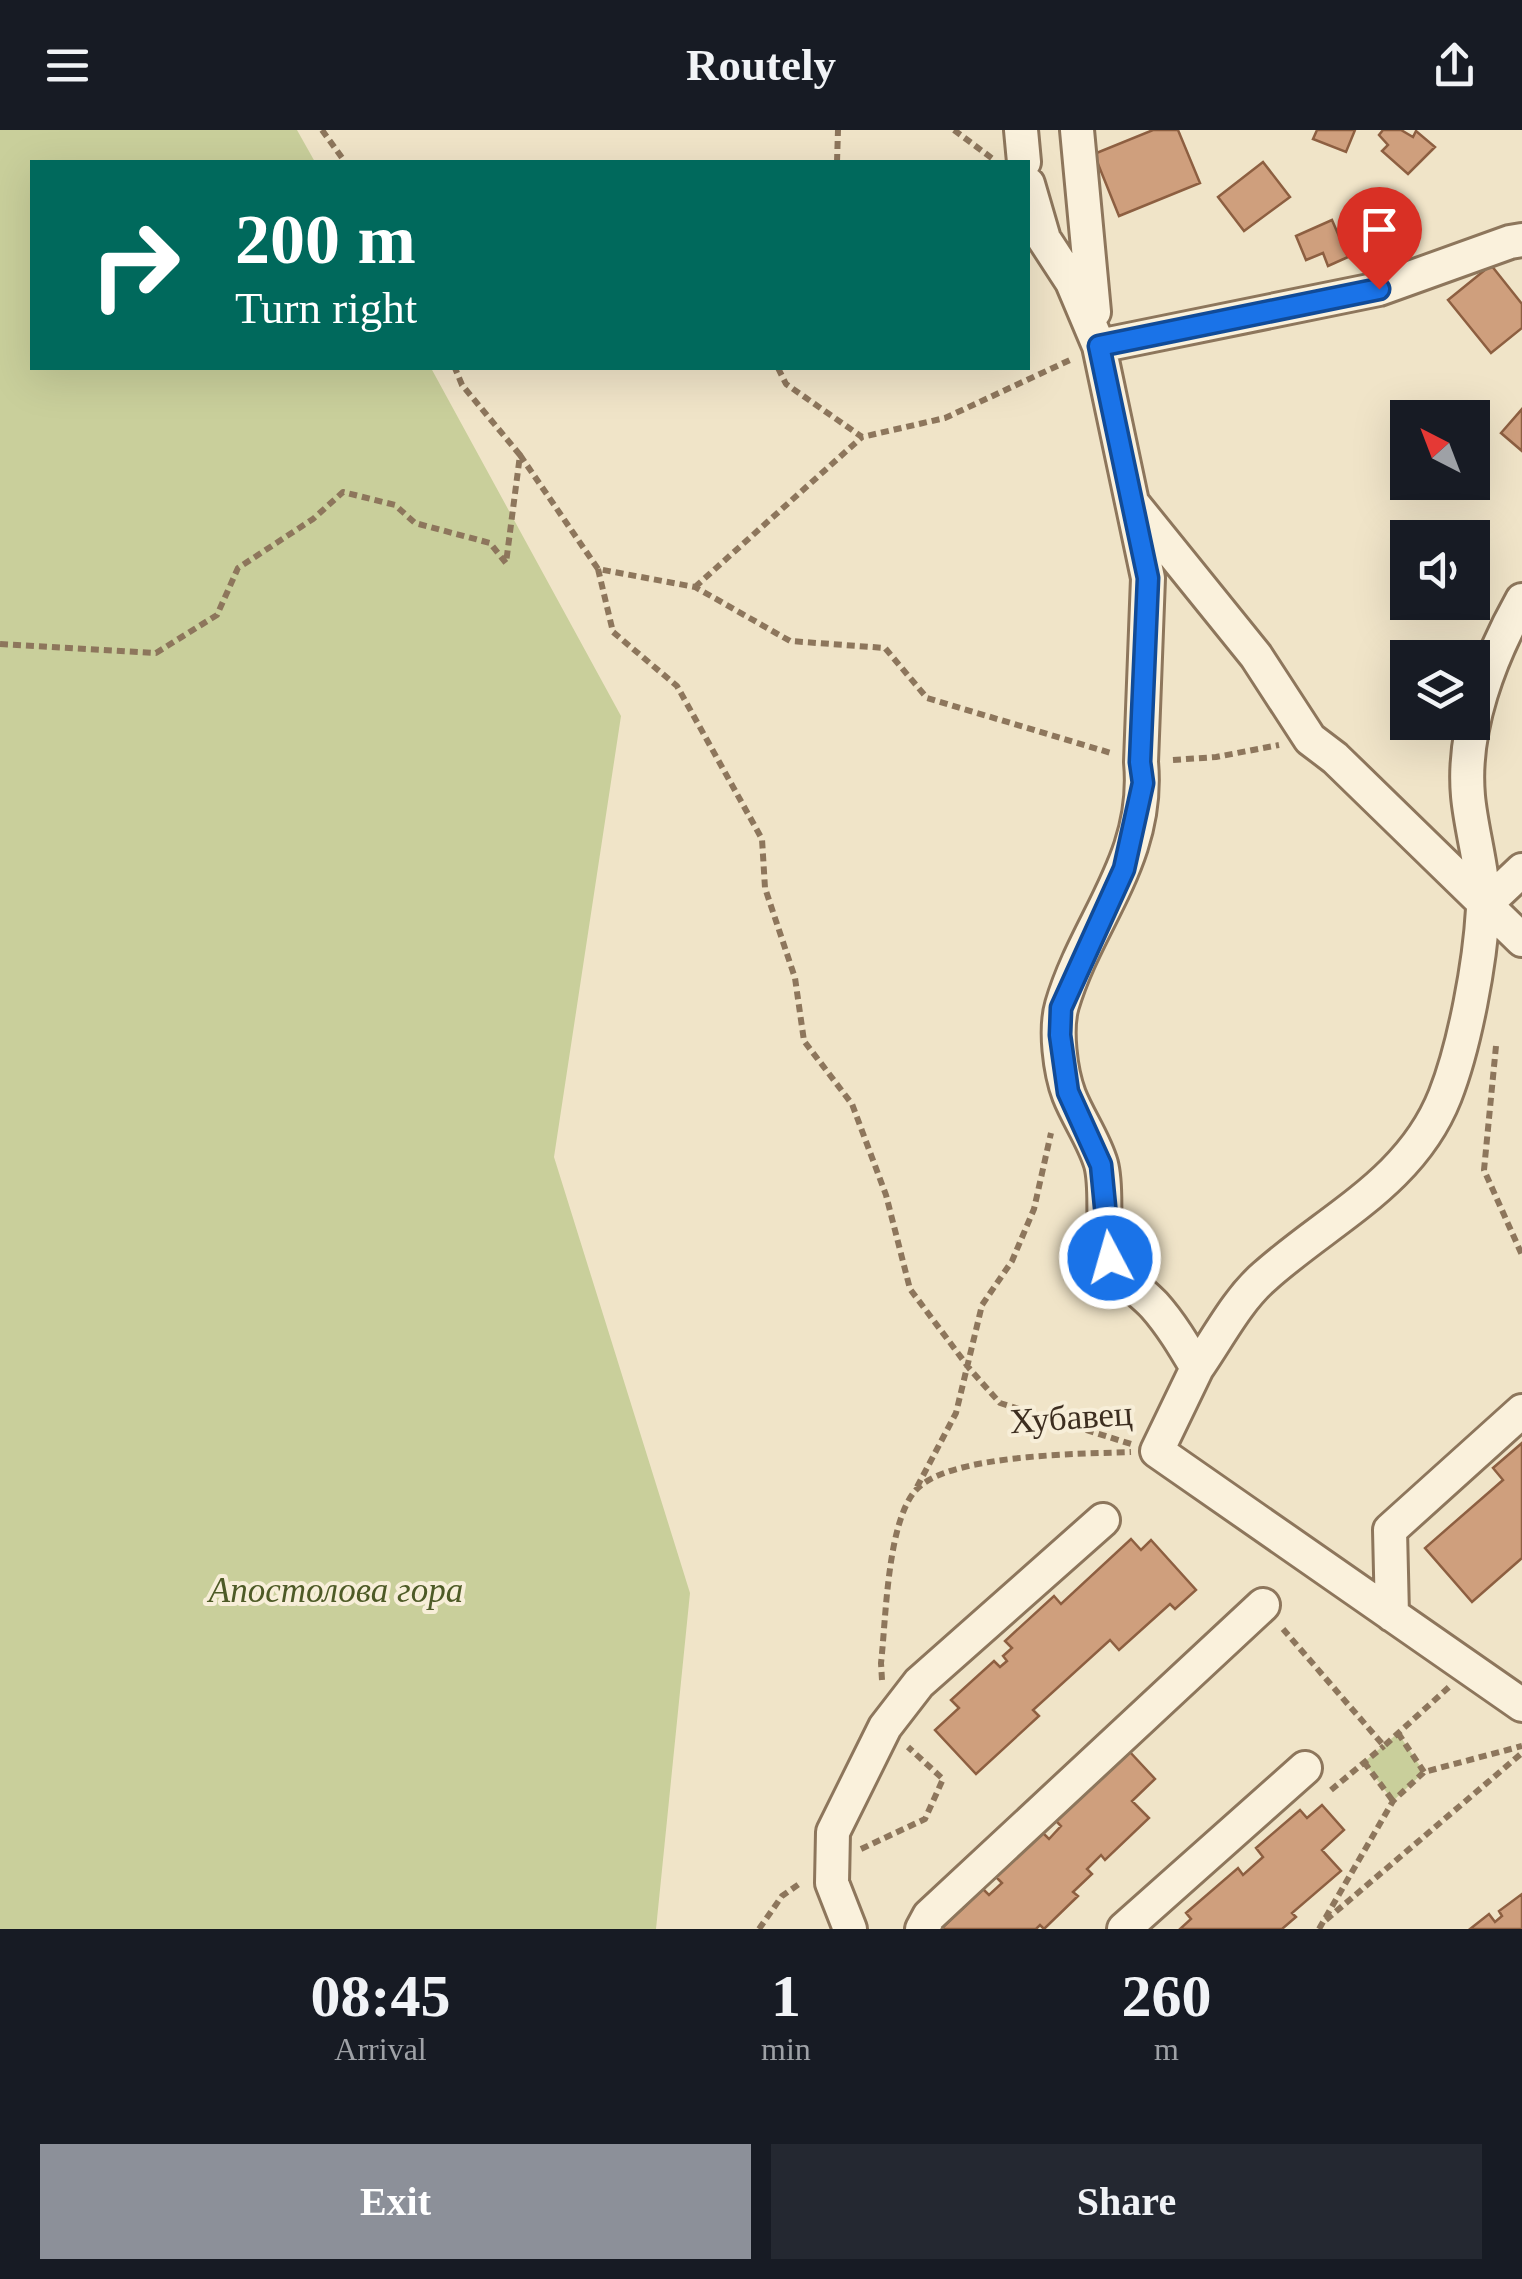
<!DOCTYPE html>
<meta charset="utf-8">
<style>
:root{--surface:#171b24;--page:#242831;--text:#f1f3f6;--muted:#9ea1a6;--accent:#8c9099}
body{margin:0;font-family:Georgia,serif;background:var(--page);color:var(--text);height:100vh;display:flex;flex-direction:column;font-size:38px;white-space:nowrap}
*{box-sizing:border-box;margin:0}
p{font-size:32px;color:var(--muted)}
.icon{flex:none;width:55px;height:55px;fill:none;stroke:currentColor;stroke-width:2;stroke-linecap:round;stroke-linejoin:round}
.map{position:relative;height:1799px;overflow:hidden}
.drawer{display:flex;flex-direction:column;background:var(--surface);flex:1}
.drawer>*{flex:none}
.guide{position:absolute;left:30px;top:30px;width:1000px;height:210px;border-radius:0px;box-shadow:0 10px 40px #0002;background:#00695c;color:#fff;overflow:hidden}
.needle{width:65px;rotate:318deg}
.buttons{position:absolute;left:1390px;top:270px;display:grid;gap:20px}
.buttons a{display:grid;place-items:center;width:100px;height:100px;border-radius:0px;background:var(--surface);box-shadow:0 10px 40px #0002;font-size:50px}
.pin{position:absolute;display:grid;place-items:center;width:85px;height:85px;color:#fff;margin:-102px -42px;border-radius:50% 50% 50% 0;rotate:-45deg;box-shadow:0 0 10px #0007}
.pin .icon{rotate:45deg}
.me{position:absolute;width:110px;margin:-55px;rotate:354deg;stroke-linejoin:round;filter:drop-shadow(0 0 8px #0008)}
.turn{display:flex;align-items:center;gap:35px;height:210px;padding:0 40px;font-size:45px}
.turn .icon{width:130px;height:130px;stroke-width:2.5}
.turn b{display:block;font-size:70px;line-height:85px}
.eta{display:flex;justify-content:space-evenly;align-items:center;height:170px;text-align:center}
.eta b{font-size:60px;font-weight:800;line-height:70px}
.action{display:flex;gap:20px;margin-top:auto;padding:20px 40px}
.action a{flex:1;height:115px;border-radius:0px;background:var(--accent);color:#fff;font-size:40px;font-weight:800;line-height:115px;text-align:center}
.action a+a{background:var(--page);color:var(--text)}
header{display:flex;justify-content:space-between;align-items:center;height:130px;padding:0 40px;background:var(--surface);font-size:45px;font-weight:800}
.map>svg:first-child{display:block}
</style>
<header><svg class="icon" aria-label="menu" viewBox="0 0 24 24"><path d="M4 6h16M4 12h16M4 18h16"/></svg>Routely<svg class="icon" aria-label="share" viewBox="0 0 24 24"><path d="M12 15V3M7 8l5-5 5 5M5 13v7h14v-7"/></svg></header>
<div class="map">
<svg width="1522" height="1799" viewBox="0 0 1522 1799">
<rect width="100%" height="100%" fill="#f0e4c8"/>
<path fill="#c9cf9b" d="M0,0H297L315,32H32V238H431L621,586L554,1027L690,1463L656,1799H0Z
M1398,1603L1424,1642L1393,1671L1364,1632Z"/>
<path fill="#cf9f7d" stroke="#8d5f41" stroke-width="2.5" d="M1153,0H1178L1200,53L1119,86L1094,24Z
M1317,0H1355L1346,22L1313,9Z
M1383,0H1401L1413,7L1416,1L1435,17L1408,44L1382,21L1388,15L1379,5Z
M1263,32L1290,67L1244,101L1218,67Z
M1332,90L1348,127L1328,136L1323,123L1306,130L1296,106Z
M1491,135L1522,174V198L1491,223L1448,170Z
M1522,279V321L1501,303Z
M1522,1313V1428L1472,1472L1425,1418L1503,1350L1493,1338Z
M1131,1409L1141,1420L1151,1410L1196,1460L1175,1479L1170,1474L1119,1520L1110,1510L1033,1580L1039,1586L976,1644L935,1600L959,1578L951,1570L994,1531L1000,1537L1007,1531L1003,1526L1012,1518L1005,1511L1054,1466L1061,1474Z
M1129,1621L1155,1649L1132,1671L1149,1688L1105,1730L1101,1725L1087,1739L1092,1744L1073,1762L1078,1766L1044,1799L1040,1795L1036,1799H941L983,1759L989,1765L1002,1753L996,1747L1042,1702L1049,1709L1061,1696L1055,1690Z
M1322,1675L1344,1700L1322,1720L1341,1741L1292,1783L1296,1787L1282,1799H1180L1191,1789L1186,1783L1238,1738L1243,1745L1263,1727L1256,1718L1300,1680L1307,1688Z
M1522,1764V1799H1470L1489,1784L1495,1792L1502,1786L1499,1781Z"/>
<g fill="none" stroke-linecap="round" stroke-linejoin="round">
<defs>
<path id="minor" d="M1021,0L1024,32
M1077,0L1094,182
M1028,54L1044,109L1072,152L1099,216L1148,448L1141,632C1150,729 1087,790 1062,875C1055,899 1060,941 1069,965C1078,988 1094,1010 1101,1034C1109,1064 1098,1103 1113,1132C1122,1150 1140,1160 1154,1175C1171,1194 1184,1216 1197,1238L1157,1321L1522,1575
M1099,216L1379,159L1510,112L1522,110
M1134,375L1256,526L1310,609L1335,628L1522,810
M1484,776L1522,740
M1197,1238C1218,1208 1237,1170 1265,1146C1330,1088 1411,1052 1445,966C1465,915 1480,833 1483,779C1485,745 1471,701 1468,666C1462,599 1490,527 1522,470
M1392,1485L1390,1400L1522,1281
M850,1799L832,1753L833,1702L885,1597L919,1553L1103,1390
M922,1799L929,1786L1263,1475
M1124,1799L1305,1638"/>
</defs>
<use href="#minor" stroke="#8d765c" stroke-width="38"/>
<path stroke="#8d765c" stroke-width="6" stroke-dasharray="8 5" stroke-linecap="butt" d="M322,0L345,32
M954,0L993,29
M837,32L838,0
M778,238L786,254L862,307L945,288L1070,230
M520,325L598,439L695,457L790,511L885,518L927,568L1111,623
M598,439L613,502L677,556L762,709L765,758L795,848L804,911L852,974L886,1065L910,1159L969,1238L1000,1273L1131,1314
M695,457L862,307
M0,514L156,523L217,485L238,438L313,389L343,362L395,375L415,393L490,413L506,433L520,325L462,255L455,238
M1173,630L1216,627L1279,615
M1496,916L1484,1040L1522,1125
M917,1357L956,1283L982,1175L1012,1131L1034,1079L1051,1003
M1283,1499L1384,1616L1449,1557
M882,1550L881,1533C886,1490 887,1394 915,1361C946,1324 1081,1324 1131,1322
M1398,1603L1424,1642
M1364,1632L1393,1671
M1331,1660L1384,1616
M861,1719L925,1689L943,1649L908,1617
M1326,1790L1522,1623
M759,1799L782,1766L802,1752
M1319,1799L1393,1671L1424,1642L1522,1616"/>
<use href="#minor" stroke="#faf1dc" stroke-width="32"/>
</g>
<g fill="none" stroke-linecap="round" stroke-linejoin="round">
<defs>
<path id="route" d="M1110,1128L1101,1035L1068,962L1060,905L1061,878L1124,739L1143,653L1140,632L1148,448L1099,216L1379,159"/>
</defs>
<use href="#route" stroke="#114b97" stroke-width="25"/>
<use href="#route" stroke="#1a73e8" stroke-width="18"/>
</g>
<g text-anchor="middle" stroke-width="8" stroke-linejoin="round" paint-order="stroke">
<g font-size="35" fill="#3d2e20" stroke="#f7eed8">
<text transform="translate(1071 1287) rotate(-4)" y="12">Хубавец</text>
</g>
<g font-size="35" font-style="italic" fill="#4d5a26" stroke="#f7eed8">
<text x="336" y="1472">Апостолова гора</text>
</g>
</g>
</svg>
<div class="buttons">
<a><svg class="needle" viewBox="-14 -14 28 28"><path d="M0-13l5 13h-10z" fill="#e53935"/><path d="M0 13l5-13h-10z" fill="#9ea1a6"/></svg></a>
<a><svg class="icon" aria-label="sound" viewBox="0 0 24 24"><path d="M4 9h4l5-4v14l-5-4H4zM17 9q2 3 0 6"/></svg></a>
<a><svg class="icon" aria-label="layers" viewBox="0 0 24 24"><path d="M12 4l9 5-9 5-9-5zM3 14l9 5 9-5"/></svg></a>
</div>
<div class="pin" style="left:1379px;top:159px;background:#d93025"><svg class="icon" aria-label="arrive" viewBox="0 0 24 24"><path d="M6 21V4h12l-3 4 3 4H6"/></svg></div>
<svg class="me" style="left:1110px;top:1128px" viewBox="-20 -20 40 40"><circle r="17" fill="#1a73e8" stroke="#fff" stroke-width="3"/><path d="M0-11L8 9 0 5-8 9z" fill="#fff"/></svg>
<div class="guide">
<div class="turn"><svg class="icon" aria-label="right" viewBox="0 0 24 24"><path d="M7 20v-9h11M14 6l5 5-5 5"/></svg><div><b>200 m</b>Turn right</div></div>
</div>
</div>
<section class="drawer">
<div class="eta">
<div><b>08:45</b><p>Arrival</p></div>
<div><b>1</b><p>min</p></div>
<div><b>260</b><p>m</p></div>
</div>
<div class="action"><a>Exit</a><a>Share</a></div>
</section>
